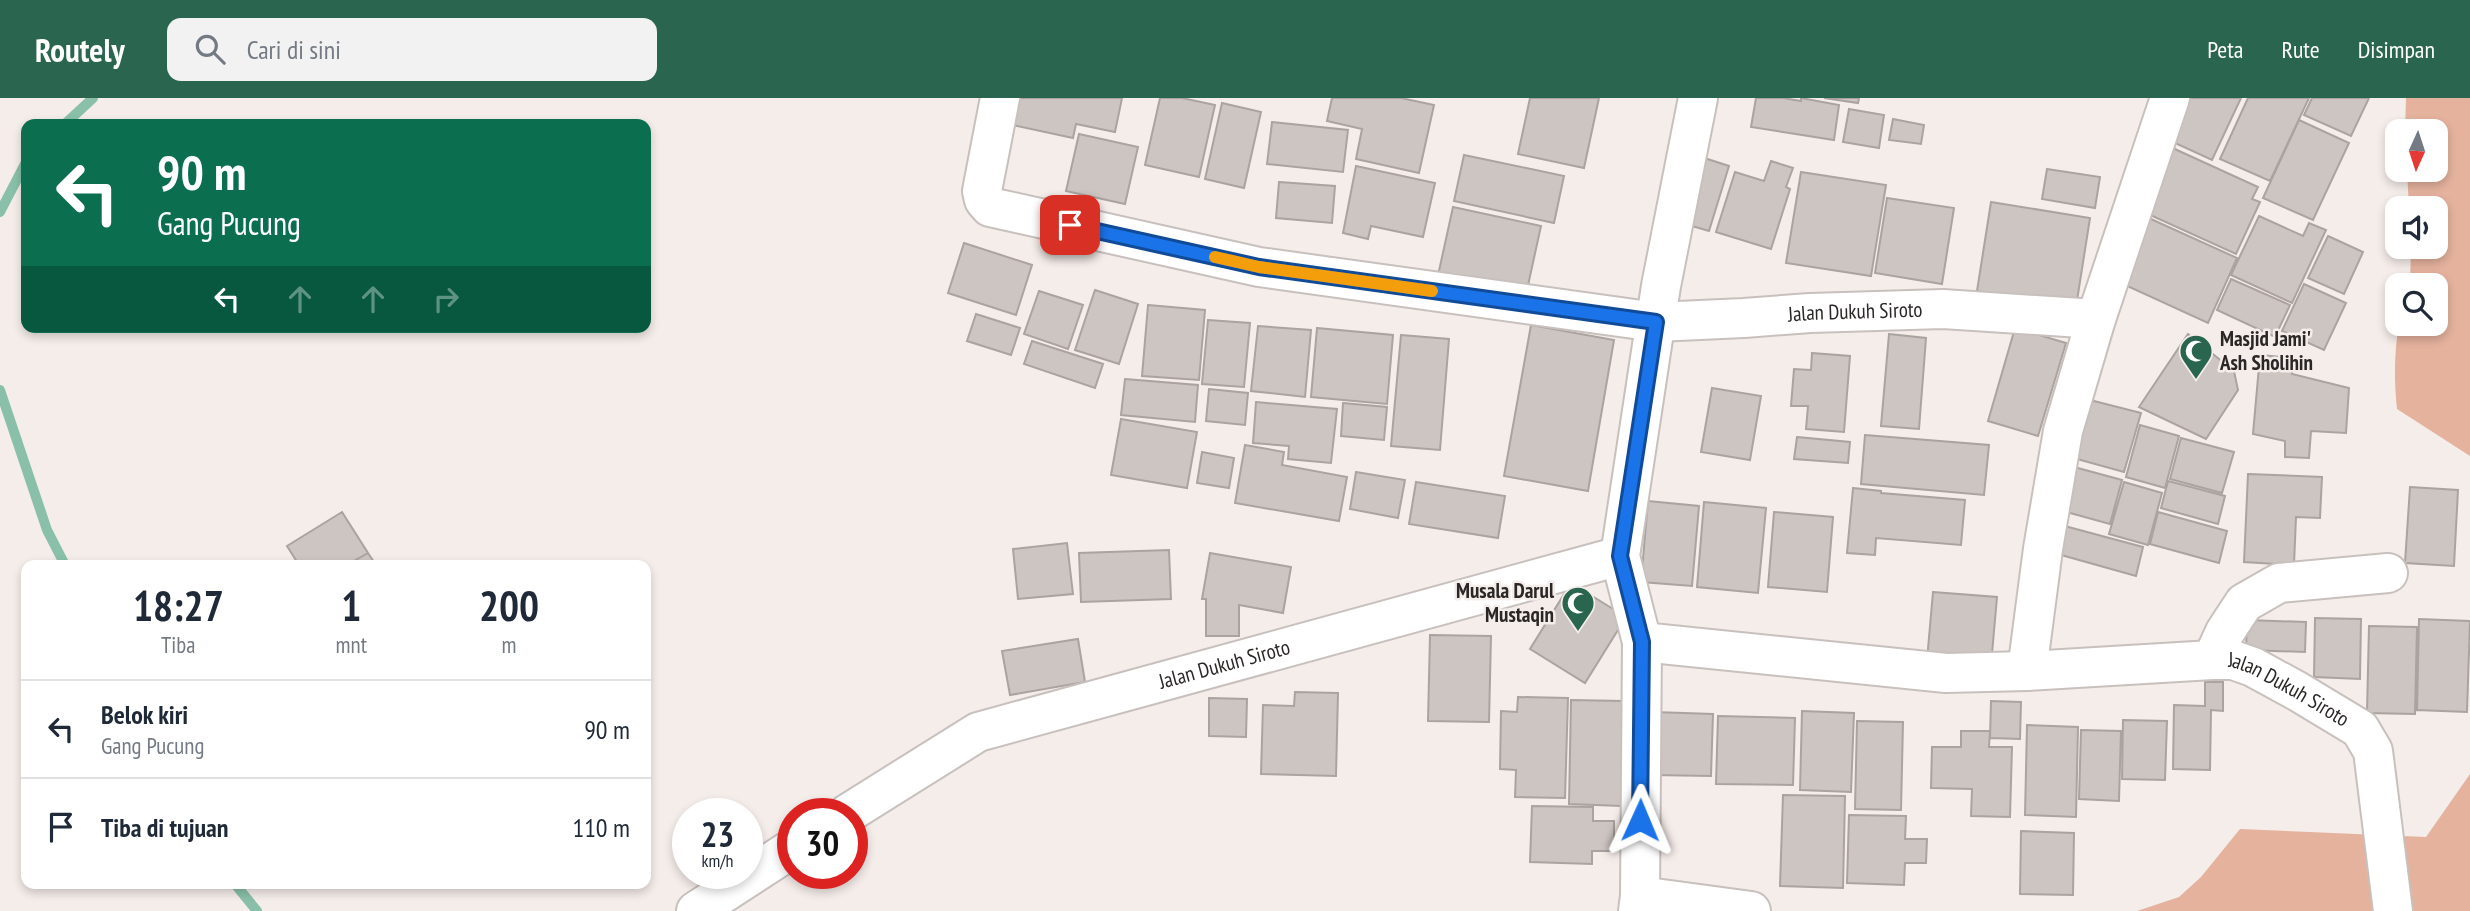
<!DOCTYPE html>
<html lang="id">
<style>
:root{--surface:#fff;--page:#f2f2f3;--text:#1f2937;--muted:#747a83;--line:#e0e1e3;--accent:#2a6550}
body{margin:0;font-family:"PT Sans Narrow",sans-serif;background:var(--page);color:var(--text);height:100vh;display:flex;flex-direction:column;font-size:26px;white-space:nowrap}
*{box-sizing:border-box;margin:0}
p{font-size:23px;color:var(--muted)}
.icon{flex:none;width:38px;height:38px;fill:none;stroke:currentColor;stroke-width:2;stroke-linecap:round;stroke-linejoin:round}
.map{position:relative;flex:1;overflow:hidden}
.side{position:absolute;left:21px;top:462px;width:630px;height:329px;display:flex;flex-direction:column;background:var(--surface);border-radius:14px;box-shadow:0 4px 10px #0003}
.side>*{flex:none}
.top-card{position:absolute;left:21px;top:21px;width:630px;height:214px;border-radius:14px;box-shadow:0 4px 10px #0003;background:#0b6e4f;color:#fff;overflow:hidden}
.needle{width:46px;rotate:183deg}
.buttons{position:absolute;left:2385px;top:21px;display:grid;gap:14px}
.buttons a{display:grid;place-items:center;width:63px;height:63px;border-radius:14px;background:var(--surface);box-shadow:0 4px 10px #0003;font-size:35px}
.speed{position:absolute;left:672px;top:700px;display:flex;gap:14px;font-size:35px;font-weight:700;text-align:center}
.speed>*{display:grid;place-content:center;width:91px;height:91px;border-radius:50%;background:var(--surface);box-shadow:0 4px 10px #0003;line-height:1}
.speed small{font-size:18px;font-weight:400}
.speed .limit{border:10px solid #d22;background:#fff;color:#111}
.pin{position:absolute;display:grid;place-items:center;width:60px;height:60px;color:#fff;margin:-30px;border-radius:14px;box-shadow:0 4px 10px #0006}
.me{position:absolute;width:77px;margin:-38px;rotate:1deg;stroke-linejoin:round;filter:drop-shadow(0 0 5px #0008)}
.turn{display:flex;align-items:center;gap:24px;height:147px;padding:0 21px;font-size:32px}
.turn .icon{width:91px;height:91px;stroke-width:2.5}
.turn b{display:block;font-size:49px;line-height:60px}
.lanes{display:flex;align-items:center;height:66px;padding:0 21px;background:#0003;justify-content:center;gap:35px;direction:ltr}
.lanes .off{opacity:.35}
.eta{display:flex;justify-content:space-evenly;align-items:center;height:119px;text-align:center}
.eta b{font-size:42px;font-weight:800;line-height:49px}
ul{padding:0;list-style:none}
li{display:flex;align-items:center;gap:21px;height:98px;padding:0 21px;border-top:2px solid var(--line)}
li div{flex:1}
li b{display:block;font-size:26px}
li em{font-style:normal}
header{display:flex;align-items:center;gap:42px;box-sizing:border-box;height:98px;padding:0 35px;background:var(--accent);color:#fff}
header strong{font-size:33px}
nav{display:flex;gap:38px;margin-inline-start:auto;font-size:24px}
.search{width:490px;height:63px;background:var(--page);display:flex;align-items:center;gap:18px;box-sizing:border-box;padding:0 24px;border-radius:14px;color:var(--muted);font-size:26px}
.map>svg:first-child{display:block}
</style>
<header>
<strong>Routely</strong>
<div class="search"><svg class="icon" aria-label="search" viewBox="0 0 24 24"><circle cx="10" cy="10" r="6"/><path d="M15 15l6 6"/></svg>Cari di sini</div>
<nav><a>Peta</a><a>Rute</a><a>Disimpan</a></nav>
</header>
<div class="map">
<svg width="2470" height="813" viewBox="0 0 2470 813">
<rect width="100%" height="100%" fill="#f5edea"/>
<path fill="#e5b29e" d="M2406,0H2470V358L2397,311C2394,282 2394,255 2399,226H2436V187H2410L2411,149H2436V110H2409L2407,72H2436V33H2405Z
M2470,676V813H2137L2179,799L2201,779L2240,731L2426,739Z"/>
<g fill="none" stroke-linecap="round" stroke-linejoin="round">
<path stroke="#8ac0a9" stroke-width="10" d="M65,26L93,0
M0,114L26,64
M0,292L47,432L65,467
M235,786L257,813"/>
</g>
<path fill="#cdc5c2" stroke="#aba3a0" stroke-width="2" d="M1013,0H1122L1115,34L1076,26L1073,40L1008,26Z
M1160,0H1182L1215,7L1199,79L1145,67Z
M1332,0H1401L1434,7L1419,75L1356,61L1362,31L1327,23Z
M1530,0H1599L1584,70L1518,56Z
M1756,0H1783L1801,3V0L1839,7L1834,42L1751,29Z
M1824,0H1859L1858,5Z
M2180,0H2241L2212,62L2162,39Z
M2248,0H2309L2270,83L2220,61Z
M2312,0H2369L2351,38L2304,17Z
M1222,5L1261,14L1244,90L1205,81Z
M1849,11L1884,17L1879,50L1843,44Z
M1893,21L1924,27L1921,46L1889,42Z
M2299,22L2349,45L2313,122L2263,100Z
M1272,24L1348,32L1343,74L1267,66Z
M1079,36L1138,49L1125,106L1066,93Z
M2166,47L2258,89L2252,101L2260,104L2236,156L2137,111Z
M1464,57L1564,78L1554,125L1454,103Z
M1695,57L1729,68L1709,133L1675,123Z
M1771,63L1793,70L1786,89L1790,91L1771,151L1716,134L1735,74L1764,83Z
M1356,68L1435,85L1423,139L1371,128L1368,141L1343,135Z
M2047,71L2100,79L2095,110L2042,101Z
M1801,74L1886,87L1871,178L1786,165Z
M1279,84L1335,88L1332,125L1276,120Z
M1887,100L1954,110L1942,186L1875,175Z
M1991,104L2090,120L2076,209L1977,193Z
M1453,109L1541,128L1525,201L1437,182Z
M2142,117L2237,160L2208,225L2112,181Z
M2259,118L2303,138L2309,125L2326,132L2292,205L2231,177Z
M2328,138L2363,154L2344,196L2308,180Z
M964,145L1032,167L1016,217L948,195Z
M2231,181L2290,207L2275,239L2217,212Z
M2304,186L2346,205L2324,252L2282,233Z
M1095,192L1138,206L1119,266L1075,252Z
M1039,193L1083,207L1068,251L1024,236Z
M1148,207L1205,212L1199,282L1142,278Z
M976,216L1020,230L1011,257L967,243Z
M1208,222L1250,225L1244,289L1202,286Z
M1531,227L1614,242L1588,393L1504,378Z
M1258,228L1311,232L1305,299L1251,293Z
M1317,230L1393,237L1387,306L1311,299Z
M2015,230L2066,245L2038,338L1988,323Z
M1889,236L1926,240L1919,331L1881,328Z
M2188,236L2234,273L2238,292L2206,341L2139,309Z
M1401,237L1449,241L1440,352L1391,348Z
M1032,243L1103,266L1095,290L1024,266Z
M1812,255L1850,258L1844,334L1806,331L1808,308H1791L1794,271L1811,272Z
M2260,257L2292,260V276L2349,290L2346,335L2311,333L2309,360L2285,359V343L2253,336Z
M1125,281L1198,287L1195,324L1121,317Z
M1712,290L1761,298L1750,362L1701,354Z
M1209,291L1248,295L1245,327L1206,323Z
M2086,301L2141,315L2124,374L2070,359Z
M1256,304L1337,311L1331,365L1288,361L1289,348L1253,345Z
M1343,305L1387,309L1384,342L1341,338Z
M1121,321L1197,334L1187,390L1111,377Z
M2140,327L2179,338L2165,390L2126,379Z
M1865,337L1989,347L1984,397L1861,386Z
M1797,339L1850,344L1848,365L1794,361Z
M2181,340L2234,354L2222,395L2170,381Z
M1245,347L1284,354L1282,367L1347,379L1339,423L1235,405Z
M1202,354L1234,360L1229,390L1197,385Z
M2063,366L2122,382L2110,426L2052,410Z
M1356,374L1405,382L1398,420L1350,411Z
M2248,376L2322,379L2320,420L2296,419L2294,467L2244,464Z
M2168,383L2225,398L2218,426L2161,410Z
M1416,384L1505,398L1498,440L1409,426Z
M2124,384L2162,395L2148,447L2109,436Z
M2410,389L2458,392L2454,468L2405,465Z
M1853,390L1881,393V395L1965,402L1961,447L1876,440L1875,457L1847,455Z
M1648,403L1699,408L1692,488L1641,484Z
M1704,404L1766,410L1758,495L1697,489Z
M342,414L368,455L347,467H299L287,448Z
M1774,414L1833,419L1827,494L1768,489Z
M2158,414L2227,433L2219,465L2150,446Z
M2061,427L2143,449L2136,478L2054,455Z
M1067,445L1073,496L1018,501L1013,451Z
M1169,452L1171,501L1081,504L1079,455Z
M368,455L376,467H347Z
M1210,455L1291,469L1283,515L1239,507V538H1206V501H1202Z
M1571,485L1626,519L1585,585L1530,551Z
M1933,494L1997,499L1991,567L1927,562Z
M2315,520L2361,521L2360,581L2314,579Z
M2419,521L2470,523L2467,614L2417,612Z
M2247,522L2306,524L2305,554L2246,552Z
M2369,528L2417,529L2415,616L2367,615Z
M1430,537L1491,538L1489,624L1428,623Z
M1078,541L1085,584L1010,597L1002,553Z
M2205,584H2223V613L2211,612L2210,672L2173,671L2174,607L2205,608Z
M1295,594L1338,595L1336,678L1261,676L1263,607L1294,608Z
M1518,599L1568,600L1565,700L1515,699L1516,672L1500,671L1501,613L1517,614Z
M1209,600L1247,601L1246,639L1209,638Z
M1571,602L1623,603L1621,708L1569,706Z
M1991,603L2021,604L2020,641L1990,640Z
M1802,613L1854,615L1851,694L1800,692Z
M1654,614L1713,616L1711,678L1652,677Z
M1718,618L1795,620L1793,687L1716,686Z
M2123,622L2167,623L2165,682L2122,681Z
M1857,623L1903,624L1901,712L1855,711Z
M2027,627L2078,629L2076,719L2025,717Z
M2081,632L2121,633L2119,703L2079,701Z
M1961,633H1990L1989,649H2012L2010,719L1971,718L1972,691L1931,690L1932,649H1961Z
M1783,697L1845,698L1843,790L1780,788Z
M1532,708L1593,709V723H1614V753H1592V766L1530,764Z
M1849,717L1906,718L1905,741H1927L1926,765H1905L1904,787L1847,785Z
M2021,733L2074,735L2073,797L2020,796Z"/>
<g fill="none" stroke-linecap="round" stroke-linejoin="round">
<defs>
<g id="street">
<path id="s1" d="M1000,0L982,93L984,102L990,109L1259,169L1656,224L1744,220L1810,215L1943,211L2096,221"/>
<path id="s2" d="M1698,0L1661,188L1620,458L1642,544L1946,575L2027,573L2212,562H2233L2253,569L2297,593L2360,631L2373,653L2393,813"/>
<path d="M2212,562L2225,534L2244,505L2279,485L2388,475"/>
<path d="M2027,573L2043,451L2063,333L2096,221L2170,0"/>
<path id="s3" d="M847,716L978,634L1620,458"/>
<path d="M1640,798L1751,813"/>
<path d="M696,813L793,750"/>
<path d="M1638,813L1640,798L1642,544"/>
</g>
</defs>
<use href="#street" stroke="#c8c0bd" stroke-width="42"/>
<use href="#street" stroke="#fff" stroke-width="38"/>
</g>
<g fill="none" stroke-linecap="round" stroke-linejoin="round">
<defs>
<path id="route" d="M1070,127L1259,169L1656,224L1620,458L1642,544L1640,722"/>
</defs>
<use href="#route" stroke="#114b97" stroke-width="18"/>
<use href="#route" stroke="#1a73e8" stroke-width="12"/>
<path stroke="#f59e0b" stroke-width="12" d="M1215,159L1259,169L1432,193"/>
</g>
<defs>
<symbol id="mosque-pin" viewBox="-11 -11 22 30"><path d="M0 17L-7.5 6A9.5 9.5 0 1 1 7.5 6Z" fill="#2a6550" stroke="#f5edea"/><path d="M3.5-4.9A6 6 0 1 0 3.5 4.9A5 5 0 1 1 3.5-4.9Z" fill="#fff"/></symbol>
</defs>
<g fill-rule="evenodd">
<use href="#mosque-pin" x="2177" y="234" width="38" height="52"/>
<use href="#mosque-pin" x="1559" y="486" width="38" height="52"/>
</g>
<g text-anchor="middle" stroke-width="5" stroke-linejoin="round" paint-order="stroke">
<g font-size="21" fill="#2a2726" stroke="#f5edea">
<text dy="7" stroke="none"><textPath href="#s1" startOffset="989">Jalan Dukuh Siroto</textPath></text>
<text dy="7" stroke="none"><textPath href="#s3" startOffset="410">Jalan Dukuh Siroto</textPath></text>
<text dy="7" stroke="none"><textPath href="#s2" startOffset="1209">Jalan Dukuh Siroto</textPath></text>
</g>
<g font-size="21" font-weight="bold" fill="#2a2726" stroke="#f5edea" text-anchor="start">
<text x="2220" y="248">Masjid Jami'<tspan x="2220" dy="24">Ash Sholihin</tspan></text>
<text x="1554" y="500" text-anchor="end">Musala Darul<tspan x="1554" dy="24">Mustaqin</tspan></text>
</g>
</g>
</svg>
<div class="buttons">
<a><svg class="needle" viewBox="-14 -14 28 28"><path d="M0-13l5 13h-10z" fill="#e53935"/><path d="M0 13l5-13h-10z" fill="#747a83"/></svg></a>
<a><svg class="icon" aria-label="sound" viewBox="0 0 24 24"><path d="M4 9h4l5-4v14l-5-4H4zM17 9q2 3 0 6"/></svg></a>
<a><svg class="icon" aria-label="search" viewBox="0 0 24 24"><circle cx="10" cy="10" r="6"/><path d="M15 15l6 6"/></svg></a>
</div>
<div class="speed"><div>23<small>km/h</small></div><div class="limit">30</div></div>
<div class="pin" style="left:1070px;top:127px;background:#d93025"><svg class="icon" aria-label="arrive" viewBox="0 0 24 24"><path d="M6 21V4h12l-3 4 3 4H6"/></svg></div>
<svg class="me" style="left:1640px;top:722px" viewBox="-20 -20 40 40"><path d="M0-17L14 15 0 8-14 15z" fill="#1a73e8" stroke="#fff" stroke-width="4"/></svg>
<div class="top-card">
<div class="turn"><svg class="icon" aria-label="left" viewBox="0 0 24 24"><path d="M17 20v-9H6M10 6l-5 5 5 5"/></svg><div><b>90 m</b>Gang Pucung</div></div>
<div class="lanes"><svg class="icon" aria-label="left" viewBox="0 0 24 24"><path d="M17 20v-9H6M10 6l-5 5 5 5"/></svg><svg class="icon off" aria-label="ahead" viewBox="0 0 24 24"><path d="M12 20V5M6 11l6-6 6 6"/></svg><svg class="icon off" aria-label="ahead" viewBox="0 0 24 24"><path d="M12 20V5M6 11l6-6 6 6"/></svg><svg class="icon off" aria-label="right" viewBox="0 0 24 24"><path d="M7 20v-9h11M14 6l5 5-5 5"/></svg></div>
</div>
<section class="side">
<div class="eta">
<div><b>18:27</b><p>Tiba</p></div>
<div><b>1</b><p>mnt</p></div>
<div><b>200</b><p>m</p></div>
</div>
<ul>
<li><svg class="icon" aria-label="left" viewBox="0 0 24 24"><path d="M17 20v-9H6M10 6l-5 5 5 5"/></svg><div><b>Belok kiri</b><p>Gang Pucung</p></div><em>90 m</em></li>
<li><svg class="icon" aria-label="arrive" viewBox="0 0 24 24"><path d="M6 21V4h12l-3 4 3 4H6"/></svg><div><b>Tiba di tujuan</b></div><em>110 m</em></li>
</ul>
</section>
</div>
